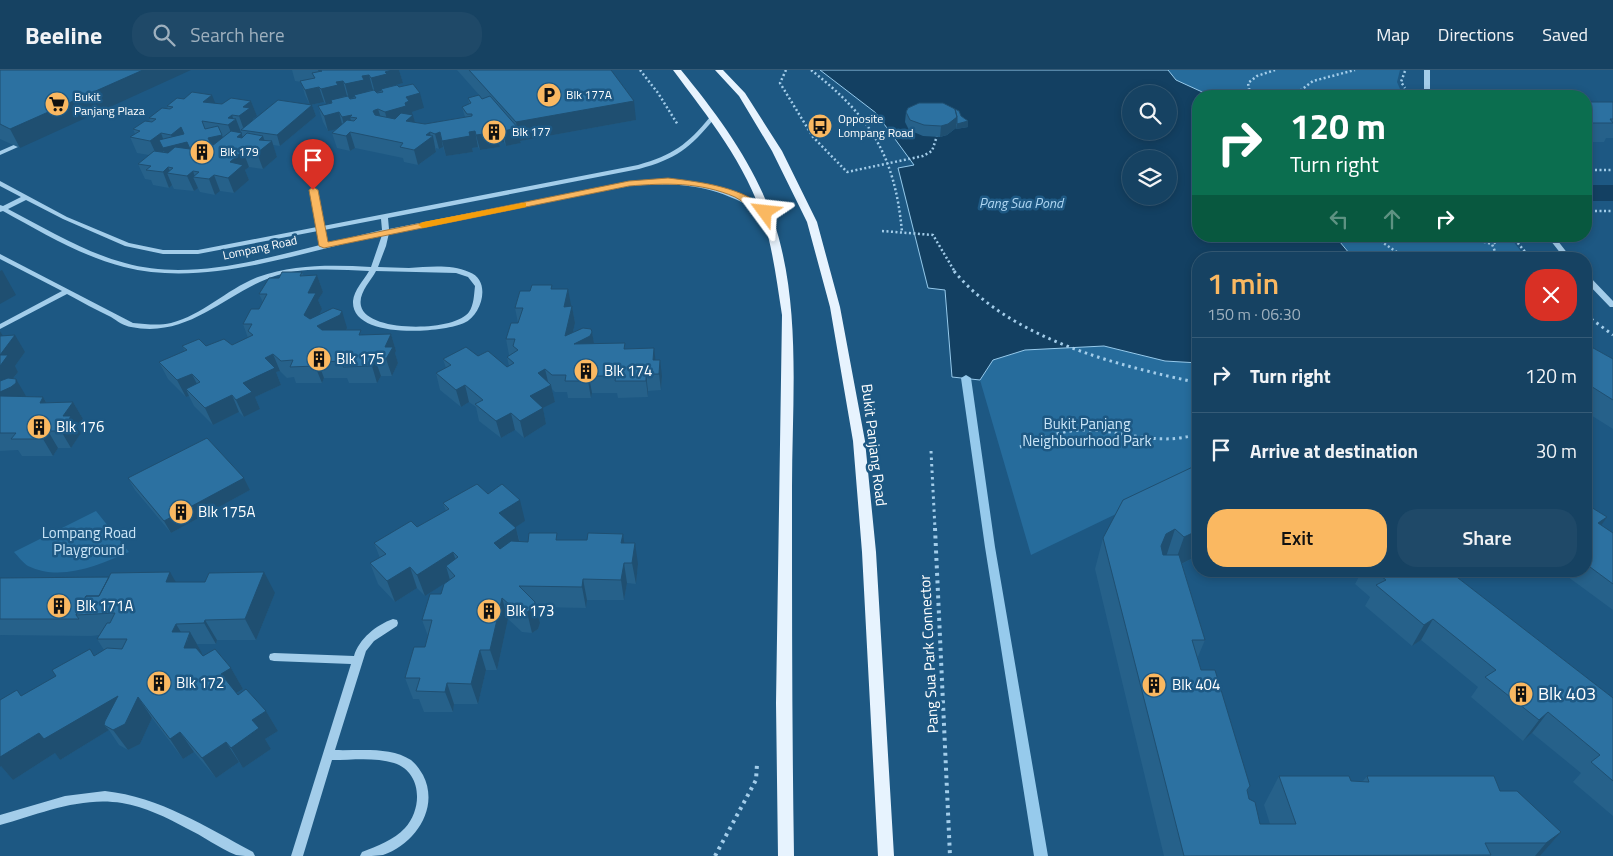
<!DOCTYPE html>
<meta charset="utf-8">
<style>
:root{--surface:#164262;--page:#1f4968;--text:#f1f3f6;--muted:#9eb0be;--line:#355b77;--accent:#fab861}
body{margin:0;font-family:"Titillium Web",sans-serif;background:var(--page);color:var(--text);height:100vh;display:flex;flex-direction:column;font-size:19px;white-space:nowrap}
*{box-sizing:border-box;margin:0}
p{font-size:16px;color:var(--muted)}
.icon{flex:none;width:28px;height:28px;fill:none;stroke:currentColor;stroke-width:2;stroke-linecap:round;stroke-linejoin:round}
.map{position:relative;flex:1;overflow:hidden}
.sheet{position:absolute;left:1192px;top:182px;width:400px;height:325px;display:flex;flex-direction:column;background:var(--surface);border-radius:20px;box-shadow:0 2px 8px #0003,0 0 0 1px var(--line)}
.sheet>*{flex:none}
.banner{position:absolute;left:1192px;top:20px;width:400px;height:152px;border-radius:20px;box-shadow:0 2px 8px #0003,0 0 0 1px var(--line);background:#0b6e4f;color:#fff;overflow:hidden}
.controls{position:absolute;left:1122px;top:15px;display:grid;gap:10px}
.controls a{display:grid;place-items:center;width:55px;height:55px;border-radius:50%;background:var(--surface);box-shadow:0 2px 8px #0003,0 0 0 1px var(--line);font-size:25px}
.pin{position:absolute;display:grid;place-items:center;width:42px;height:42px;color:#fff;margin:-51px -21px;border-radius:50% 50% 50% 0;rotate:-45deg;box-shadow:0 0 5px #0007}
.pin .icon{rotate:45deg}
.me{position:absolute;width:55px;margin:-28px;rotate:300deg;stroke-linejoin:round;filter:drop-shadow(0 0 4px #0008)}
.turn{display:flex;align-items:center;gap:18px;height:105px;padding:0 15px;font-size:22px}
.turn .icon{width:65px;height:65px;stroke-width:2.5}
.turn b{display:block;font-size:35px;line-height:42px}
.lanes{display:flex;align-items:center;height:48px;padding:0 15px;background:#0003;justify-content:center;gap:25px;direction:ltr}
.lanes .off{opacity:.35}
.round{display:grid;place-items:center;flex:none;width:52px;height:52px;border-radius:20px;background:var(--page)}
.summary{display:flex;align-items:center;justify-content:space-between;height:85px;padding:0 15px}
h1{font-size:30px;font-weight:600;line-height:38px;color:var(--accent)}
.cta{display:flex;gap:10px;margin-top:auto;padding:10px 15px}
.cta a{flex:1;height:58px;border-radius:20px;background:var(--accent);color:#111;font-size:20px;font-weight:600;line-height:58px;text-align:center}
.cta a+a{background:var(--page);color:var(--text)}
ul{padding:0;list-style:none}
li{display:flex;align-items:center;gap:15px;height:75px;padding:0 15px;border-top:1px solid var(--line)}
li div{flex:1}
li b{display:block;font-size:19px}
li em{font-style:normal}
header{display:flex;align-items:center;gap:30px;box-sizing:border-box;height:70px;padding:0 25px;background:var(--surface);border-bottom:1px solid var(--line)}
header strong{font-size:24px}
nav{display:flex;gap:28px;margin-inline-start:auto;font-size:18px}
.search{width:350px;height:45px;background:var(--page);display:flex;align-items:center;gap:12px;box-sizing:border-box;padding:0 18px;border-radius:20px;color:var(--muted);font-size:19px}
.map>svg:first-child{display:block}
</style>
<header>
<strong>Beeline</strong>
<div class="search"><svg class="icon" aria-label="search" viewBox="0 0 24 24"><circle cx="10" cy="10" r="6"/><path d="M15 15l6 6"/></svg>Search here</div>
<nav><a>Map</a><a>Directions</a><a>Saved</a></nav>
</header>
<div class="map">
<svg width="1613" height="786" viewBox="0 0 1613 786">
<rect width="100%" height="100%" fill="#1d5883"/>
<path fill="#266c9c" d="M1168,0H1400L1397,12L1403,26H1211L1176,10Z
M1335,166H1509L1527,189H1354Z
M1104,276L1165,291L1199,293V404L1031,485L980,310L993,290L1025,280Z
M96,441L129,482C99,495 61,512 28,496C23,493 18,486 14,482Z"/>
<path fill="#134062" stroke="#96caec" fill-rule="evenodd" d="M820,0H1168L1176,10L1211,26H1199V166H1335L1354,189H1199V293L1165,291L1104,276L1025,280L993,290L980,310L952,307L945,220L928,218L898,98L914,95L876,43ZM1131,24H1169V61H1131ZM1131,89H1169V126H1131Z"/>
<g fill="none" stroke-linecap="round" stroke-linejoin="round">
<path fill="#96caec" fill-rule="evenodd" d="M966,305L971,308L995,477L1048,786H1034L985,477L961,308Z"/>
<path fill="#134062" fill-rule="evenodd" d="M1586,115H1613V131H1586Z"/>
<path stroke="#a3cdea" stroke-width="2.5" stroke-dasharray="2 2.5" stroke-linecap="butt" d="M640,0L658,23L678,55
M786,0L780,13L813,67L847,102L923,86L932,81L937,66
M811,0C871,47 895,86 902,162
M1405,1L1401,12L1405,18
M1262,26L1249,19L1248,13L1257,6L1275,0
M1293,26L1313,11L1355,0
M1586,100H1613
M1586,141H1613
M882,161L933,165L955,202
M1373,166L1407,189
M1462,166L1492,174
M1512,166L1531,189
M1498,189L1492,174L1510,166"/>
<path stroke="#a3cdea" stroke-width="3" stroke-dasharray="2.5 4" stroke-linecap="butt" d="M954,201C1010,269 1116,295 1199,313
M1586,245L1613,265
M1020,377C1040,369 1061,360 1084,360C1127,360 1153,377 1199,364
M931,381L935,459"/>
<path stroke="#a3cdea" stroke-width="4" stroke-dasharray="3 4.5" stroke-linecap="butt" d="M935,458L950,786
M715,786L756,710L757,694"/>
<path fill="#a3cdea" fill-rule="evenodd" d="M1424,0H1430V19L1434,26H1428L1424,19Z
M712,46L714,47V49C690,78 676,89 639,99L388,148L389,159L629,112C672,109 705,110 745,128C753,132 762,136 768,142L765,144L763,143C712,115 686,112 629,116L389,163L386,176L378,197C388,197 398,198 409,198C428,197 450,194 469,202C492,210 482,245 464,253C442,263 351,270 353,231C354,220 364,210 369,201C340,200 307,197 278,205C226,221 191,269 131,257C124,256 117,251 111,247C96,240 82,232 67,224L0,259V254L62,221L0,189V184L133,253C146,254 158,256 171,253C203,245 227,219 258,207C295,194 333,195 371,197L382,165C300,182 207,218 124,197C81,186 41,162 3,141L0,142V135L3,136L21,127L0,116V111L67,147L129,173L163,180H198L317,157L310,120L311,119H315L316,120L323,156L638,95C673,85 687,75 710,47ZM26,130L63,149L125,176L163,184H198L318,161L320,175C259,190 188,211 125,193C84,182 46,159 8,139ZM381,149L382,160L327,173L324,160ZM376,201L456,203L468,207L475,216C474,224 474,235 469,242C455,262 367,263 361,236C358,223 371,211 376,201Z
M16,74L19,76L18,77L0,85V81Z
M1547,166H1554L1572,189H1565Z
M1586,206H1589L1613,231V237H1610L1586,212Z
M393,549L397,550L398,553L397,556L374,571L366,581L335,680C359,681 390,676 411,690C416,694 420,700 423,705C440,738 415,774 383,785C376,786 367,786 360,786L362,782C377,776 394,770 405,758C423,738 422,702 394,693C375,687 352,690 332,690L303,786H291L351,594L274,591L270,590L269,587L270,584L274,583L354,586C359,569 376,555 393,549Z
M105,721C160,727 206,757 253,782L255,786C249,786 241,786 236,785C219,778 203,766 186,758C166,747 145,737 122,733C81,726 39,744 0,755V745L65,726Z"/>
<path fill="#e7f3fe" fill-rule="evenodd" d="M673,0H681C718,45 754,94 773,149C802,234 792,330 792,417C792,540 792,663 794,786H778L776,633L782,245C777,213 773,181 764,151C746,94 708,47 673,0Z
M715,0H723L745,23L782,81L817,152L840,237L865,371L876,482L894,786H878L862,482L853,371L830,237L807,152L772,81L739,26Z"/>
</g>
<path fill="#26618a" d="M0,0L20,78L0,69Z
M292,0H399L403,13L390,16L399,17L424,38L412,42L415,53L425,54L465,47L462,37L469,34L468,28L481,27L457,0H611L636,50L520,71L521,73L506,76L504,72L499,73L500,77L480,80L478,77L472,78L473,82L446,86L443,77L439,79L436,78V82L418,95L404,92L403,88L355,78L350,81L337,78L332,63L336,59L328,61L323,52L318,36L331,33L326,34L324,32L310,35L305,25L301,12L295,11Z
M251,31L257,46L253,49L254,50L312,35L316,46L280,76L273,75L277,87L263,99L249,97L245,100L249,110L234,123L220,121L215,125L200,122L198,118L194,121L174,119L172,115L169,118L153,115L151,110L145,109L138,94L149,85L137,83L130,67L135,64L133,59L150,52L149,48L168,39L167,36L216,34H222Z
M1586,32H1613V68H1606L1604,72H1586Z
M906,42L961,46L968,51V57L956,59V58L947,65L940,67L923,66L909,60L905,52Z
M302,202L303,205H317L323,222L318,230L322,239L319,245L347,258V260L362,265L391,264L396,281L395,283L398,293L392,306H381L377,313H349L347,308H324L322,313H296L294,307L287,308L280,301L276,302L281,315L255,327L260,339L244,347L239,342L213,355L194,336L189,326L186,327L168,309L159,292L185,281L182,276L232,275L248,268L243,254L259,239L263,232L259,224L279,208Z
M553,219L571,235V236H572L575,253L573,262H592L594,274L626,279L656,290L662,306L661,320L648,321V327L618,328L617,323H592L591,328H568L567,322H555L552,319L555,332L543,338L546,354L524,368L515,360L501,368L479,351L476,337L469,332L461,337L440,320L436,303L446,298L443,289L478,286L507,297L509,296L507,287L510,285H509L506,269L518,253L515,238L530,221Z
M0,261L3,266L25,282L15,296L18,302L13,309L27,327H43L47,333L73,332L83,349L77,357L81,363L71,378H58L53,386H22L18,380L0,381Z
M1586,274L1613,289V359L1586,342Z
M1199,394V485L1182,494L1205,570L1197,589L1201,600L1250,716L1247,722L1249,729L1260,754H1270L1264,735L1279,706L1351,711H1363L1367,706L1500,721L1561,762L1540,786H1164L1095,499L1103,468Z
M128,408H244L250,420L171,463L135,420Z
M488,424L525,451L515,457L516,458L520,472H528L558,470L624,473L638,494L636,514L627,513L624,530H587L586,538L536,537L540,553L538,559L532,563L522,562L508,549L497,600H486L478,634H454L453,642H424L419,629H413L405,608L425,577L428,566L422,550L441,524L448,511L425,526L417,518L395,532L378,514L370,493L380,488L374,473L417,457L446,441L443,433Z
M1586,434L1601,455L1613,463V540L1560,501H1586Z
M1362,501H1449L1613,628V746L1573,712L1581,703L1532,663L1523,671L1471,627L1478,617L1421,570L1412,576L1365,536L1370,527L1355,514Z
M0,508L176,512L275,523L256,570H217L216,574H197L202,583V585L203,586L231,598L243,619L237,623L238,625L266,641L278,661L265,669L271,679L243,698L239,692L216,708L194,682L183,689L152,648L140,674L128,680L119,675L109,660L60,690L55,683L13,710L1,696L21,626L104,580L97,569L100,565L91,566L0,565Z"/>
<path fill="#1f4f71" d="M143,0H191L20,78L10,59Z
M392,0H399L403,13L381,19V21L375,23L371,8L385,2Z
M369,5L373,20L367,21L368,24L354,25L355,27L349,29L345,14L362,6Z
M343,11L347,26L341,27L342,30H331V33L326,34L321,19L336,12Z
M319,17L324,32L310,35L305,20Z
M420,23L424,38L412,42L413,46V45L417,60L389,57L385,42L405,33L406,27Z
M212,25L218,40L203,32Z
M251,31L257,46L253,49L255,54L244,60L239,46L243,37Z
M634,31L636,50L520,71L521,73L506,76L503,61L517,58L516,52Z
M312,35L316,46L280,76L277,65Z
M378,39L383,54L379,55L373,41L375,40Z
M339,42L343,58L328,61L324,46Z
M232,45L234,51L236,49L247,78L243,81L249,97L245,100L249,110L234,123L228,108L234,70L228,55V48Z
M352,45L350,47L354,61L346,63L342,47Z
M957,47L956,58L947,65L940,67L941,56Z
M968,51V57L956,59L957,54Z
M181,57L193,87L169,94L164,81L157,86L150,71L161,63L166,77L175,75L171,65Z
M501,57L504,72L499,73L500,77L480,80L476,65L496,58Z
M475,61L478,77L472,78L473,82L446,86L442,71L469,62Z
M350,62L355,78L350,81L346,66Z
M430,62L431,68L433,66L436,82L418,95L414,80L426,65Z
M440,62L443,77L439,79L435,64Z
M222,65L228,80L214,84L208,68Z
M263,66L266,75L272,71L277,87L263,99L257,83L259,70Z
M168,97L171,103H167L172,115L169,118L163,102Z
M193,101L195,107H193L198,118L194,121L187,106Z
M214,105L220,121L215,125L209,109Z
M2,200L16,225L0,234V201Z
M317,205L323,222L318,230L322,239L311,261L304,245L308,223Z
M568,219L571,235L567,253L564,237Z
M572,236L575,253L568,283L565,266Z
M342,241L347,258L346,261L323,273L317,256Z
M0,261L8,274L15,265L25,282L15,296L18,302L5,319L16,309L26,326L27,329L0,342Z
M592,262L595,279L574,274Z
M391,264L396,281L395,283L398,293L392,306L386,289L385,277Z
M654,278L656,295L653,290Z
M273,284L280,301L276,302L281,315L255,327L260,339L244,347L236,330L243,313L265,288Z
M375,289L381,306L377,313L372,296Z
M660,290L662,306L661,320L659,304Z
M318,292L324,308L322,313L315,296Z
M545,299L549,316L551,315L555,332L543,338L546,354L524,368L520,351L530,326L538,303Z
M192,304L200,320L186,319L189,326L186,327L177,310Z
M646,304L648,321V327L646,311Z
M589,306L592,323L591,328L588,311Z
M465,315L469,332L461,337L456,320Z
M232,325L239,342L213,355L205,338Z
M43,327L53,344L40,333Z
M73,332L83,349L77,357L81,363L71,378L61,361L63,346Z
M511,343L515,360L501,368L496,351Z
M48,361L58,378L53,386L43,369Z
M244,408L250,420L171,463L164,451Z
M520,430L525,451L505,464L499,443Z
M1607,447L1595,464L1598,453Z
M516,458L521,479L499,494L494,473Z
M1175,459L1165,490L1156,495L1161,476L1166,464Z
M1199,460V485L1173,498L1184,467Z
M623,464L626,485L624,494L621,473Z
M635,473L638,494L636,514L632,493Z
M453,482L460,503L446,496L450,510L425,526L417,505Z
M624,493L627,513L624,530L621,510Z
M410,497L417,518L395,532L387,511Z
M170,502L182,523L166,512Z
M264,502L275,523L256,570L245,549Z
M583,509L587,530L586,538L582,517Z
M502,528L508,549L497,600L490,580Z
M535,532L540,553L538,559L532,563L527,542Z
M1433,549L1421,570L1412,576L1424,555Z
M205,550L217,570L216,574L204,553Z
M176,554L187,572L190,562L202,583L197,598L172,562Z
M480,580L486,600L478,634L471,614Z
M231,598L243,619L233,625L221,604Z
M447,613L454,634L453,642L445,622Z
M118,626L138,627L152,648L140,674L128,680L113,660L104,655L109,660L60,690L55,683L13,710L1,696L0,697V687L39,663Z
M266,641L278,661L265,669L271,679L243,698L231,678L252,650Z
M1548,642L1532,663L1523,671L1539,650Z
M180,662L194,682L183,689L170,669Z
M226,672L239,692L216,708L202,688Z
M1561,762L1540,786H1535L1546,773Z"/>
<path fill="#2c71a1" stroke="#1f4f71" d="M0,0H143L10,59L0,54Z
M318,0H392L385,2L387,4L371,8L369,5L362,6L364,10L345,14L343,11L336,12L338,15L321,19L319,17L305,20L300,11L315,8L312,3L322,1Z
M469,0H611L634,31L516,52Z
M413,14L420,23L406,27L409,31L405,33L406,36L385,42L378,39L375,40L373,41L375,45L395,49L401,43L413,45L406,51L425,54L472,46V44H467L462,37L471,33L468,28L479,25L482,29L490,26L518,58L503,61L501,57L496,58L497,62L476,65L475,61L469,62L470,66L442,71L440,62L435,64L430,62L426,65L433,66L414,80L400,77L403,73L350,62L346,66L332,63L347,50L354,51L357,48L350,47L352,45L342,47L339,42L324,46L318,36L332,33L331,30L348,26L350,29L356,28L354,25L374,20L377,23L383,22L381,19L397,15L399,17Z
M192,22L212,25L203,32L222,34L231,28L251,31L243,37L250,38L239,46L232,45L228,48L236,49L228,55L202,51L205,59L218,56L222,65L208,68L212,76L231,61L242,63L237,67L242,68L247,63L263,66L259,70L272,71L257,83L243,81L230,92L243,95L228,108L214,105L209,109L193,107L199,102L193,101L187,106L167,103L173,98L168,97L163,102L146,100L151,96L138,94L154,81L168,83L175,77L190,79L187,72L163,78L159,70L184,64L181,57L171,65L161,63L150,71L130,67L140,61L133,59L145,51L152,52L156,49L149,48L162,38L170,39L173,37L167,36L177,28L184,29Z
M278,30L312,35L277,65L241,60Z
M1586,32H1613V49H1610L1613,53H1586Z
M919,33H943L955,39L957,47L948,54L941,56L924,55L910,50L906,42L908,38Z
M955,39L959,41L961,46L968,51L957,54V47Z
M282,202H302L300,206L317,205L308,223H316L304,245L310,249L333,238L342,241L340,245L317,256L322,260H361L359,265L391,264L385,277H393L386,289H375L372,296L343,297L345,291L318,292L315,296L290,297L293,290L281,291L273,284L265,288L275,298L243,313L252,322L236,330L232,325L205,338L186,319L200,312L192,304L177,310L159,292L187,280L182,276L199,269L206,276L224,269L232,275L253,265L248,261L252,254H243L251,239H259L267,224H259L269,208H279Z
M532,215H552L551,219H568L564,237L572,236L565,266L583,258L591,259L592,262L590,266L574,274L625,273L624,279L654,278L653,290H660L659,304H646V311H615L616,306H589L588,311H565L566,305H552L545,299L538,303L551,315L530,326L543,338L520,351L511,343L496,351L475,334L483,330L465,315L456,320L436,303L451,295L443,289L466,277L478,286L488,281L507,297L514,293L507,287L518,280L513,276L515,269H506L511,253H518L523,238H515L520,221H530Z
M15,265L0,285V266Z
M1586,274L1613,289V330L1586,313Z
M0,285H8L0,296Z
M8,308L16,309V313L11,317L0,322V311Z
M0,326L43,327L40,333L73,332L63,346H71L61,361H48L43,369H11L16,363H0Z
M207,368L244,408L164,451L128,408Z
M1199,394V460L1184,467L1175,459L1166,464L1161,476L1163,485H1179L1205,570H1192L1201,600H1215L1250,716L1247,720L1249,729L1255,732L1260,754H1296L1279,706H1349L1351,711L1369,712L1367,706H1494L1500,721H1517L1561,762L1546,773H1485L1491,785L1184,786L1103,468L1123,430Z
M477,414L488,424L502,414L520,430L499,443L516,458L494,473L500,479L511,471L528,472L529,463H557L556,470H587L588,463L623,464L621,473H635L632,493H624L621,510L583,509L582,517L519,516L535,532L533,538L527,542L517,541L502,528L490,580H480L471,614L447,613L445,622L416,621L420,608H405L414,577H425L432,550H422L430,524H441L444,514L455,506L446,496L458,487L453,482L417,505L410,497L387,511L370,493L386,484L374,473L411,451L417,457L449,439L443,433Z
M1586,434L1607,447L1598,453L1613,463V514L1586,494Z
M1375,501H1449L1613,628V711L1591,692L1600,685L1548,642L1539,650L1485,607L1496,600L1433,549L1424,555L1376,515L1386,510Z
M170,502L166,512H205L209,503L264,502L245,549L205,550L204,553L176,554L172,562H190L184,578H196L203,586L215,579L231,598L221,604L238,625L246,619L266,641L252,650L259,658L231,678L226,672L202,688L180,662L170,669L138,627L125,654L113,660L104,655L105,651L118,626L44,669L39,663L0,687V630L17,620L21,626L56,606L52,600L90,579L94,586L107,578L122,579L127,569H97L107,553H110L115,543L76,545L86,526H99L111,503Z
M109,507L99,526H86L76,545L79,549H0V508Z"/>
<path fill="#fab861" stroke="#a2783f" d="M668,108C701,112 745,117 770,142L769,144C757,146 745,132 735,127C701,112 665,113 629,116L324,178L319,176L309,120L313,117L318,120L328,172L629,111Z"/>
<path fill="#f59e0b" d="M523,133H526V137L423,158L418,155L423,152Z"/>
<defs>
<symbol id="parking-disc" viewBox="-11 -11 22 22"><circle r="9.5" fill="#fab861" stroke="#1d5883"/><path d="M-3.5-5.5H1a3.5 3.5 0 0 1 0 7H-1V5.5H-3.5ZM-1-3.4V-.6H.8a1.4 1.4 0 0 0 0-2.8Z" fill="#111"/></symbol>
<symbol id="supermarket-disc" viewBox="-11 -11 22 22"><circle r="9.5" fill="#fab861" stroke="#1d5883"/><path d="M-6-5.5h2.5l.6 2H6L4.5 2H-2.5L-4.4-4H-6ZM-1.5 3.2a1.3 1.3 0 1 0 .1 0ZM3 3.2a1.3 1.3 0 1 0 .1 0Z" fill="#111"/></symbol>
<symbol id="bus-disc" viewBox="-11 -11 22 22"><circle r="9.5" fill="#fab861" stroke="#1d5883"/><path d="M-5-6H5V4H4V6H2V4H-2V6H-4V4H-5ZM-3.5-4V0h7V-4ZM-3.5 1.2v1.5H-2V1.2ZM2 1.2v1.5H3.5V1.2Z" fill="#111"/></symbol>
<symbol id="building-disc" viewBox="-11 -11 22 22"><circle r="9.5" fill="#fab861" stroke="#1d5883"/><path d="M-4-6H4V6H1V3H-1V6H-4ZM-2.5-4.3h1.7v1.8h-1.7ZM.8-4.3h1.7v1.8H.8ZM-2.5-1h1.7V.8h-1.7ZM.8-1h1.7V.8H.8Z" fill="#111"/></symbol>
</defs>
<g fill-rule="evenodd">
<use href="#parking-disc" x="535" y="11" width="28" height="28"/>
<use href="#supermarket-disc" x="43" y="20" width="28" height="28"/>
<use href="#bus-disc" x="806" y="42" width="28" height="28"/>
<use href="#building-disc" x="480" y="48" width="28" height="28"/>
<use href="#building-disc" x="188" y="68" width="28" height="28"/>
<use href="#building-disc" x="305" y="275" width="28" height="28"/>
<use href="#building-disc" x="572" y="287" width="28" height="28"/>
<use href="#building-disc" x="25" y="343" width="28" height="28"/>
<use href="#building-disc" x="167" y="428" width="28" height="28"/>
<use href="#building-disc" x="45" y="522" width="28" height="28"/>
<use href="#building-disc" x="475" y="527" width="28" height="28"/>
<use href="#building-disc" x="145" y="599" width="28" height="28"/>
<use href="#building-disc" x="1140" y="601" width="28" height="28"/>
<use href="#building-disc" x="1507" y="610" width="28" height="28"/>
</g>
<g text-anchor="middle" stroke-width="5" stroke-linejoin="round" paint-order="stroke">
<g font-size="12" fill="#fff" stroke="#1d5883" text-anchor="start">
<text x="566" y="29">Blk 177A</text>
<text x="74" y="31">Bukit<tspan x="74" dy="14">Panjang Plaza</tspan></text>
<text x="838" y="53">Opposite<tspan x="838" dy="14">Lompang Road</tspan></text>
<text x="512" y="66">Blk 177</text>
<text x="220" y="86">Blk 179</text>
</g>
<g font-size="12" fill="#fff" stroke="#1d5883">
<text transform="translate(260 178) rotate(-12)" y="4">Lompang Road</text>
</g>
<g font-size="14" font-style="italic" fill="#aed6f2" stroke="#1d5883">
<text x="1021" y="138">Pang Sua Pond</text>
</g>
<g font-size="15" fill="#fff" stroke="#1d5883" text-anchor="start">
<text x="336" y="294">Blk 175</text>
<text x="604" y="306">Blk 174</text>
<text x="56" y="362">Blk 176</text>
<text x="198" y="447">Blk 175A</text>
<text x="76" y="541">Blk 171A</text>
<text x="506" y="546">Blk 173</text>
<text x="176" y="618">Blk 172</text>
<text x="1172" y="620">Blk 404</text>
</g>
<g font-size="15" fill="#c8e4f7" stroke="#1d5883">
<text x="1087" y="359">Bukit Panjang<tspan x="1087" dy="17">Neighbourhood Park</tspan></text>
<text x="89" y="468">Lompang Road<tspan x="89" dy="17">Playground</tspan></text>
</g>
<g font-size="15" fill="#fff" stroke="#1d5883">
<text transform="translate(874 375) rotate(83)" y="5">Bukit Panjang Road</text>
<text transform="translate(929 584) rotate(-93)" y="5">Pang Sua Park Connector</text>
</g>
<g font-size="18" fill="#fff" stroke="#1d5883" text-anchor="start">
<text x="1538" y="630">Blk 403</text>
</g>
</g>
</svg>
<div class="controls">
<a><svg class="icon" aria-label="search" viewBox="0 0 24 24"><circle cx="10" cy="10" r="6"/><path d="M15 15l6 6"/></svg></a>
<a><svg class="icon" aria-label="layers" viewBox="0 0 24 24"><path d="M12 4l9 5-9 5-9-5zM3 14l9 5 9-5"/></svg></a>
</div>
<div class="pin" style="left:313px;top:120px;background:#d93025"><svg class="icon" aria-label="arrive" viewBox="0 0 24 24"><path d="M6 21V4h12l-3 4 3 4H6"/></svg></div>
<svg class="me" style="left:765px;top:142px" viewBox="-20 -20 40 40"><path d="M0-17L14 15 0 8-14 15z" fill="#fab861" stroke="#fff" stroke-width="4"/></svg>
<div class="banner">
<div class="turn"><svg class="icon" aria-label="right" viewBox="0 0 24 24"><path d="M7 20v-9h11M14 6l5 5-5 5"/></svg><div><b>120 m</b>Turn right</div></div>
<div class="lanes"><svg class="icon off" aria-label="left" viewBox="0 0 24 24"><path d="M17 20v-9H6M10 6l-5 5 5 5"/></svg><svg class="icon off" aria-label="ahead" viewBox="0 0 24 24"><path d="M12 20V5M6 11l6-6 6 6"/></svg><svg class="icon" aria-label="right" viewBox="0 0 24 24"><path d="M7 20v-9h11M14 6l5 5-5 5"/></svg></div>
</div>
<section class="sheet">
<div class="summary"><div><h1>1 min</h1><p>150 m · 06:30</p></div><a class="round" style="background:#d93025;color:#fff"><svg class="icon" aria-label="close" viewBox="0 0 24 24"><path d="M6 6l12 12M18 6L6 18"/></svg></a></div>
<ul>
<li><svg class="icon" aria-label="right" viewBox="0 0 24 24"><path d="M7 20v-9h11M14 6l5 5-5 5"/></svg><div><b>Turn right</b></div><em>120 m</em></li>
<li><svg class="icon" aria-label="arrive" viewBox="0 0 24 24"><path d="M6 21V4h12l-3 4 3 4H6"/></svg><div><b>Arrive at destination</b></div><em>30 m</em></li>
</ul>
<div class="cta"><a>Exit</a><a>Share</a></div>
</section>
</div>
